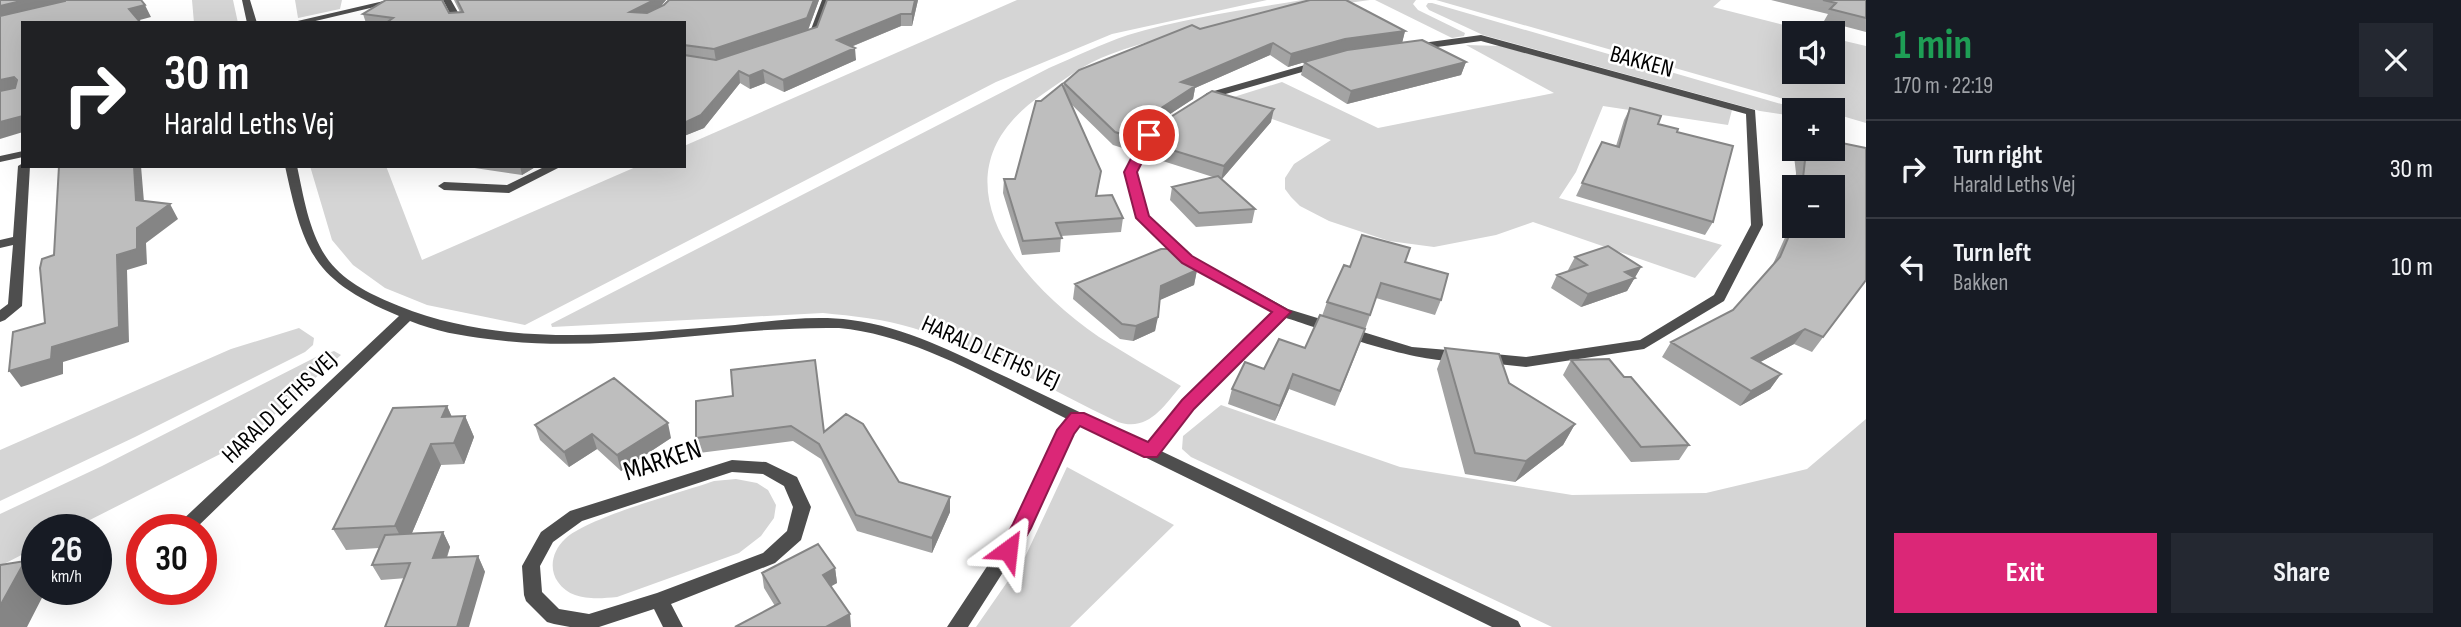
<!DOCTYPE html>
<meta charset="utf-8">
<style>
:root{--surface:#171b24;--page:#242831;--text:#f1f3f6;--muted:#9ea1a6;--line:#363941;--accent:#db2777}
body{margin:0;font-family:"Sofia Sans Condensed",sans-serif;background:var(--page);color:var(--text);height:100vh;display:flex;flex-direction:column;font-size:26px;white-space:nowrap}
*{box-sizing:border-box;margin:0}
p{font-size:23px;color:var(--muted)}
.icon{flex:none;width:38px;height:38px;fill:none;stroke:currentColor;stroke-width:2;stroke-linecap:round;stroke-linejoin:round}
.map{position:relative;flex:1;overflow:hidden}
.drawer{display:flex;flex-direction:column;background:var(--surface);width:595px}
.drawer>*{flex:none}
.banner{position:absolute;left:21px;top:21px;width:665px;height:147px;border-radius:0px;box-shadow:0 7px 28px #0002;background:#202124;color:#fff;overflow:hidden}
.controls{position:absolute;left:1782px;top:21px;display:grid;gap:14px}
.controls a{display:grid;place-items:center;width:63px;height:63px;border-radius:0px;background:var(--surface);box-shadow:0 7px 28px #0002;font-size:35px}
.speed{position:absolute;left:21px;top:514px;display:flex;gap:14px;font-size:35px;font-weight:700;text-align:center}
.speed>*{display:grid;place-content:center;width:91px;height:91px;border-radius:50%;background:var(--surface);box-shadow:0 7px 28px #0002;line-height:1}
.speed small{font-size:18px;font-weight:400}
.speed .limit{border:10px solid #d22;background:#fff;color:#111}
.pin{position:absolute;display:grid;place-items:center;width:60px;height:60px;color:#fff;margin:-30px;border:4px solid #fff;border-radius:50%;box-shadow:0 2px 7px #0007}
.me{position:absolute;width:77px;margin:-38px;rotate:30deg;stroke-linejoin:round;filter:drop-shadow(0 0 5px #0008)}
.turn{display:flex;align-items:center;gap:24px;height:147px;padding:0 28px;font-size:32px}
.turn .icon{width:91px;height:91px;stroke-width:2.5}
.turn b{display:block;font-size:49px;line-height:60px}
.round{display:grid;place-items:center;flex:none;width:74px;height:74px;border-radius:0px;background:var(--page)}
.overview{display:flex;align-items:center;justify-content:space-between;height:119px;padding:0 28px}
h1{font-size:42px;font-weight:700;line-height:52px;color:#1e9e55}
.primary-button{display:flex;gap:14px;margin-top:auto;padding:14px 28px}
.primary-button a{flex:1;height:80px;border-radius:0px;background:var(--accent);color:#fff;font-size:28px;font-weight:700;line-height:80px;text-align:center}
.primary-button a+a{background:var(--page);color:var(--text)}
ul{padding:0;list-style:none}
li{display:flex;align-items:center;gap:21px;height:98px;padding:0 28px;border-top:2px solid var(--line)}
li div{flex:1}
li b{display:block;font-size:26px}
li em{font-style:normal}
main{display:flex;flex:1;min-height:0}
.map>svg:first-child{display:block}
</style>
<main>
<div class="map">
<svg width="1866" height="627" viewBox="0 0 1866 627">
<rect width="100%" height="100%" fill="#fff"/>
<path fill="#d5d5d5" d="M192,0H233L238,23H194Z
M295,0H342L340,9L298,18Z
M1017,0H1267L1112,34L996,82L525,325L427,305L385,288L353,265L332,240L310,166H386L422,260L638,166H684V146Z
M1302,0H1370C1317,7 1266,16 1214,27C1179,35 1144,41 1111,54C1085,63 1065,79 1043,94C928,172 1014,279 1099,337C1126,354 1154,370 1181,386C1163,407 1148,432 1118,422C1051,390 984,349 913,328C884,319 853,316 823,313L552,327L551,324L1049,68C1075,57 1101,44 1128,35C1184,18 1244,10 1302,0Z
M1375,0H1416L1413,4L1418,10L1465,33L1464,36L1452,38Z
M1436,0H1721L1713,7L1815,33H1794V72H1832V38L1866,46V123L1832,113V110H1822Z
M1428,3H1432L1802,110H1794V116L1760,111L1483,35L1429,10L1426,6Z
M1466,45L1501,46L1732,110L1728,125L1603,106L1576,172L1559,198L1722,245L1695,278L1533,222L1496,235L1434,247L1389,241L1329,221L1300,206L1291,197L1285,189V178L1294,164L1331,140L1221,101L1282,82L1378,128L1554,93Z
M299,328L314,338L313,345L305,352L135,437L0,501V450L231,349Z
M334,351L341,355L244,442L70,530H37V547L0,566V514L102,466L316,357Z
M1221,405L1400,467L1572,495L1706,493L1807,469L1866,419V627H1552L1191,457L1182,449L1183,436Z
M1067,467L1174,525L1070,627H976L1026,555Z
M736,479L757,483L768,490L776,505L774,518L761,536L739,553L617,597C596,599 571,601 558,582C548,568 553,550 565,539C588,517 680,493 714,481Z"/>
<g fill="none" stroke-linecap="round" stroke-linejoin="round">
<path fill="#4e4e4e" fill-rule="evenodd" d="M242,0H250L257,23H247Z
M388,0H404L307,23H289Z
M443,0H451L464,23H455Z
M822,0H830L819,34L809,39H803V35L810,32Z
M1481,35L1755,110L1763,225L1724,301L1644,349L1526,367L1479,362L1477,358L1484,353L1526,357L1640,340L1714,295L1751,225L1746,114L1481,41L1415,50L1410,47L1415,44Z
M1319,61L1324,64L1323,66L1215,97L1206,103H1198L1197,101L1207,93Z
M1170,118L1175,121L1154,137L1136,172L1149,217L1192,256L1288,309L1412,347L1460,351L1467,356C1450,376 1313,326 1286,318L1193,409L1161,451L1518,621L1521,627H1492L1079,425L1073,434L1028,533L968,627H947L1015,524L1058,431L1067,419C997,385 917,335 839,328C722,326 606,355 488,339C462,336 434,331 410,321L194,530H174L177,525L399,316C313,280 304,253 285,166H297C304,198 309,234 329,261C346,283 374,296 399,306C506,349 623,334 735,325C773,321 813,315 851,320C906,327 955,353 1004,376C1052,399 1100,422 1148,445L1183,401L1274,313L1182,262L1139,221L1124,172L1145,133Z
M23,151V157L0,162V156Z
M23,163V166H30L22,306L5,320L0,322V310L8,304L13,245L0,248V240L13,237L18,166Z
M546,166H562L509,193L444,190L438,186L444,182L507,185Z
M732,460L766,462L797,477L811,507L801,540L775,563L671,604L683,627H663L654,609L599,627H570L554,624L547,622L526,601L524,595L522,566L541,532L570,511ZM732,472L763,474L784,486L793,507L787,531L763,553L657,593L589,614L559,609L542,592L540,566L553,542L582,521Z"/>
</g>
<path fill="#a3a3a3" d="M454,0H666L660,7L819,0L808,30L918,0L912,26H901L851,47L856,60L784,92L765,83L750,89L740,83L704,128L684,136V23H366L363,14L460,12Z
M1771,0H1866V32L1824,21L1828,14Z
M1200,29L1405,31L1402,43L1466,62L1461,75L1347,104L1301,75L1304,62L1342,51L1288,67L1270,55L1195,88L1193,99L1144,131L1132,151L1113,145L1070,103L1101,171L1097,196L1123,218L1121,232L1061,236L1060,252L1022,255L1003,193L1004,179H1015L1041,101L1063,88L1064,83Z
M1630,108L1658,124L1677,132L1713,222L1705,235L1576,196L1602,142L1616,146L1624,120Z
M1271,122L1222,179L1255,209L1252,223L1196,227L1170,200L1172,187L1213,177L1147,156L1149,143Z
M1797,149H1832L1866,280L1812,352L1794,344L1760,362L1781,374L1770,389L1740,406L1662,357L1671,342L1733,310L1773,264L1791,224L1794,196V226L1832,187H1795L1796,173L1794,156L1797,150Z
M461,166H537L522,175Z
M1575,257L1641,267L1627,291L1581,307L1551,288L1557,275L1570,270H1568Z
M1405,262L1441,300L1435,315L1376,298L1360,344L1335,406L1289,389L1275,421L1228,404L1232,389L1264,369L1305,348L1322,316L1327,302L1350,267Z
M1197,270L1194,285L1159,300L1155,331L1133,341L1120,339L1073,299L1075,284Z
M1445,348L1509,383L1575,424L1563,445L1515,482L1465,474L1437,369Z
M1571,360L1624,377L1689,445L1679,460L1631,462L1563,375Z
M696,401L824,432L899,482L950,512L932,553L857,531L821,459L793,441L699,453L696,438Z
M447,406L452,417L465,416L474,437L464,464L441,465L412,533L443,532L450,547L447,558L478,556L485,572L381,580L372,565L379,548L346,550L333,529Z
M535,425L671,438L621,471L597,449L569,467L540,440Z
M835,568L837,583L775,606L764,588L762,573Z"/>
<path fill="#858585" d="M25,0H65L67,3L0,20V6Z
M654,0H666L657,11L634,23L630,12Z
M814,0H819L808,30L716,61L714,49Z
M915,0H918L912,26V14Z
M145,5L151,17L136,21L129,9Z
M901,14V26L838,52L837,40Z
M1405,31L1402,43L1342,51L1288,67L1291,54L1345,39Z
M1273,43L1270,55L1195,88L1193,99L1144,131L1132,151L1134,138L1146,118L1181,82Z
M855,48L856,60L784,92L783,80Z
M1466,62L1461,75L1347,104L1351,91Z
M763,70L765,83L750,89L749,76Z
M739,71L740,83L704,128L684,136V123Z
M14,77L22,90L0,96V80Z
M1274,109L1271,122L1221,180L1224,166Z
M23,116V132L0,139V122Z
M134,166H141L145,214L136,200Z
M520,166H537L522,175Z
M170,204L178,219L146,243L147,264L127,270L129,342L63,362V374L21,387L9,371L52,347L137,228Z
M1641,267L1627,291L1581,307L1588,294L1625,272Z
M1197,270L1194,285L1158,301L1161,286Z
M1158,317L1155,331L1133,341L1136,326Z
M1805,329L1794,344L1742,372L1752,358Z
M1293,374L1289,389L1275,421L1280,406Z
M1781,374L1770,389L1740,406L1751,391Z
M447,406L456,427L442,417Z
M465,416L474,437L464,464L454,443Z
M668,423L671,438L621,471L617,455Z
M1575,424L1563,445L1515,482L1526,461Z
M592,434L597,449L569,467L564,452Z
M431,444L441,465L406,547L395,526Z
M950,497V512L932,553V538Z
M443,532L450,547L441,573L433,558Z
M478,556L485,572L469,627H457Z
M25,561L37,574V590H46L27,627H0V606Z
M835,568L837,583L825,590L823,575Z
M850,614L851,627H826Z"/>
<path fill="#bebebe" stroke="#858585" stroke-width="2" d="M0,0H25L0,6Z
M65,0H141L145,5L129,9L141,23H23V116L0,122V91L15,88L17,80L14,77L0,80V16L65,1Z
M386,0H442L449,13L463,12L457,0H654L630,12L647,13L664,5L669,0H814L807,18L714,49L684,45V23H386L393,18L363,14Z
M827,0H915L912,14H901L837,40L855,48L783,80L763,70L749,76L739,71L701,115L684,123V55L716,60L817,27Z
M1310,0H1346L1405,31L1345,39L1291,54L1273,43L1181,82L1195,86L1146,118L1134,138L1115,132L1064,83L1079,70L1192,25L1200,29Z
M1823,0H1866V18L1830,9L1836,3Z
M1422,40L1466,62L1351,91L1304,62L1347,50Z
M1062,84L1101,171L1096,196L1112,195L1123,218L1056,223L1062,238L1023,241L1004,179H1015L1036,101H1041Z
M1212,91L1274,109L1224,166L1149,143L1158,125Z
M1630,108L1661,116L1658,124L1678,129L1677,132L1733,146L1713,222L1582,183L1602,142L1619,147Z
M1832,141L1866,148V280L1823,337L1805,329L1752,358L1781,374L1751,391L1671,342L1733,310L1780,257L1794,224V226H1832V187H1802L1805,160L1803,149H1832Z
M59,166H134L136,200L170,204L137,228V249L117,255L119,327L52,347L51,359L9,371L13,332L45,323L40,268L42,259L54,255Z
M1218,176L1255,209L1199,213L1172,187Z
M1362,235L1410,248L1405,262L1448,274L1441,300L1381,283L1370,315L1327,302L1344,265L1350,267Z
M1608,246L1641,267L1625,272L1635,278L1588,294L1557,275L1587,265L1575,257Z
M1161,249H1168L1197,270L1161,286L1158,317L1136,326L1122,324L1075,284Z
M1320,315L1365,329L1340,391L1293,374L1280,406L1232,389L1245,362L1264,369L1279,339L1305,348Z
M1445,348L1499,354L1509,383L1575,424L1526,461L1475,453Z
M1609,359L1624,377H1631L1689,445L1641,447L1571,360Z
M815,360L824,432L846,414L863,424L899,482L950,497L932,538L856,515L819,444L791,426L696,438V401L733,396L731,370Z
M614,378L668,423L617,455L592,434L564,452L535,425Z
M447,406L442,417L465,416L454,443L431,444L395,526L333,529L393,408Z
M443,532L433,558L478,556L457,627H385L410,563L372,565L385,535Z
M818,544L835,568L823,575L850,614L826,627H735L780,603L762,573Z
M25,561L0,606V565Z"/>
<path fill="#db2777" stroke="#8e194d" stroke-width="2" d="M1149,131L1156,135L1137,172L1149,216L1192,256L1291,312L1194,409L1157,457H1144L1080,426L1074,434L1031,528L1015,556L1008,558L1001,556L998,550L1013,524L1057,430L1071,413H1084L1148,442L1182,400L1272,312L1182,263L1136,218L1124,172L1143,135Z"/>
<g text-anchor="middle" stroke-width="5" stroke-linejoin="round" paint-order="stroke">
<g font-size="24" fill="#000" stroke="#fff">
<text transform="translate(1642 61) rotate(15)" y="8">BAKKEN</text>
<text transform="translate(991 352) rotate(24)" y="8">HARALD LETHS VEJ</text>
<text transform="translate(279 407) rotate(-44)" y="8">HARALD LETHS VEJ</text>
</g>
<g font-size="28" fill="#000" stroke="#fff">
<text transform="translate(662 459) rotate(-18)" y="10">MARKEN</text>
</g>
</g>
</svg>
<div class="controls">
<a><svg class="icon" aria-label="sound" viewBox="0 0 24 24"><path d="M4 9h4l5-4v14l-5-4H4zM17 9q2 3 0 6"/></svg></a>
<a>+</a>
<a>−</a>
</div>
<div class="speed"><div>26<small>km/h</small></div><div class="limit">30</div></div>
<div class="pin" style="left:1149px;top:135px;background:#d93025"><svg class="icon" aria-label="arrive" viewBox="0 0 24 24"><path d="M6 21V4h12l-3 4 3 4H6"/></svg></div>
<svg class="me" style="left:1008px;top:550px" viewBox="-20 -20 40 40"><path d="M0-17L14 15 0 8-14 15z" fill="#db2777" stroke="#fff" stroke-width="4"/></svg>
<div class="banner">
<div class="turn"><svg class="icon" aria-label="right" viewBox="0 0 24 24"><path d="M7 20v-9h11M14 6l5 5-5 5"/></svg><div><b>30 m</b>Harald Leths Vej</div></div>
</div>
</div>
<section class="drawer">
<div class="overview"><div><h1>1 min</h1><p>170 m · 22:19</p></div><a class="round"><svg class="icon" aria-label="close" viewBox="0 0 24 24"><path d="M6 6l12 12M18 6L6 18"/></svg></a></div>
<ul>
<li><svg class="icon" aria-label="right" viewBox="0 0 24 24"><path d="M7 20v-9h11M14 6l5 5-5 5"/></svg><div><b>Turn right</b><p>Harald Leths Vej</p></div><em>30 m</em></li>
<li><svg class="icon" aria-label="left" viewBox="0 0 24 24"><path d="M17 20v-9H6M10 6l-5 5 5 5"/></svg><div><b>Turn left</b><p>Bakken</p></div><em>10 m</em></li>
</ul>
<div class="primary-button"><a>Exit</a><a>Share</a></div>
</section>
</main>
